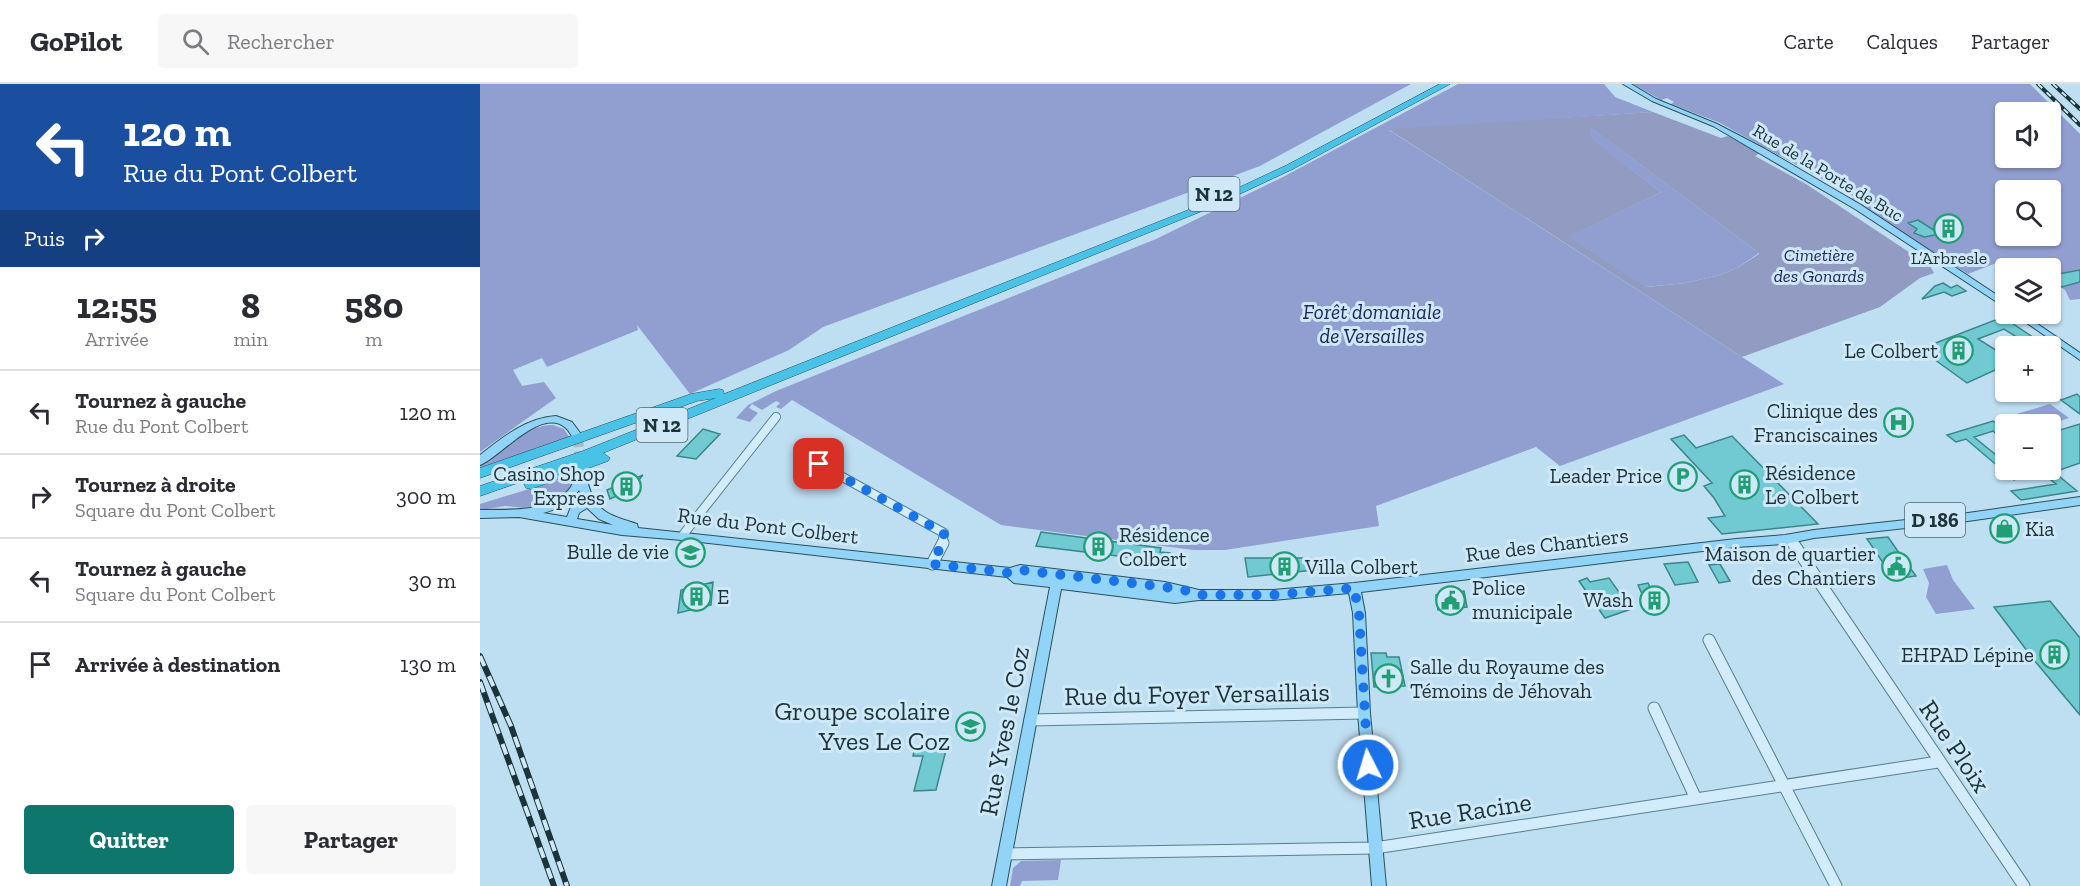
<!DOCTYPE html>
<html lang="fr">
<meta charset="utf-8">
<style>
:root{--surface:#fff;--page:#f7f7f7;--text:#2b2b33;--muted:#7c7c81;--line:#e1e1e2;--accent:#0f766e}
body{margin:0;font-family:"Zilla Slab",serif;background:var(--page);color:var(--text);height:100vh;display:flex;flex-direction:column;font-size:22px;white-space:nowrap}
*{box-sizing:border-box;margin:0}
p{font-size:20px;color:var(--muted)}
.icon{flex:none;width:33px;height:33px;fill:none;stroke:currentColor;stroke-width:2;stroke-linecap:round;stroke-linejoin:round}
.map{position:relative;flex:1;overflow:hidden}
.panel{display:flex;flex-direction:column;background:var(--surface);width:480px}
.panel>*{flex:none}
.hud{background:#1a4fa0;color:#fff;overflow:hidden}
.fabs{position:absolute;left:1515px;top:18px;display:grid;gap:12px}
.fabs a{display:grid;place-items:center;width:66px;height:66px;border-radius:6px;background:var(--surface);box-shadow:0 2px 4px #0004;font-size:30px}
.pin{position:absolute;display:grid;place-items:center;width:51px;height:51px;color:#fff;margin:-26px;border-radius:12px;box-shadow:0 3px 9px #0006}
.me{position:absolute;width:66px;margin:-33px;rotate:355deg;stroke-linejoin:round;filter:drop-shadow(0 0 4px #0008)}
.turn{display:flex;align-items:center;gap:21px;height:126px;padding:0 24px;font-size:27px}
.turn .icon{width:78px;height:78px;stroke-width:2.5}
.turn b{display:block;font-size:42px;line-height:51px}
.then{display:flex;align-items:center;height:57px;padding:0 24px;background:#0003;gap:12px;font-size:22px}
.eta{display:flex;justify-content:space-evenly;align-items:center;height:102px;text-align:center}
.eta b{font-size:36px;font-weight:800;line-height:42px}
.button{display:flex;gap:12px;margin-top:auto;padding:12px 24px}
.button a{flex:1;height:69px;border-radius:6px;background:var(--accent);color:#fff;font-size:24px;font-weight:800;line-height:69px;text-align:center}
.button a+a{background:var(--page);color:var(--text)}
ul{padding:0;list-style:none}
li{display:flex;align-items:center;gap:18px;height:84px;padding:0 24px;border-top:2px solid var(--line)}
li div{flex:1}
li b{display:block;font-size:22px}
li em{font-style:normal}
header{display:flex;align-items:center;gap:36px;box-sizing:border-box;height:84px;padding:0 30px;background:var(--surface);border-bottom:2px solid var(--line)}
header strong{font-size:28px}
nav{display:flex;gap:33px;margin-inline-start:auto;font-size:21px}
.search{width:420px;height:54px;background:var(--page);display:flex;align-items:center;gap:15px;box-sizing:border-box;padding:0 21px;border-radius:6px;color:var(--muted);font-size:22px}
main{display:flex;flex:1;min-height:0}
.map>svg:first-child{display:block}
</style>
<header>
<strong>GoPilot</strong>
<div class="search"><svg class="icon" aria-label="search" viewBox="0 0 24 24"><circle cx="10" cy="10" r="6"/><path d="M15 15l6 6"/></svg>Rechercher</div>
<nav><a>Carte</a><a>Calques</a><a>Partager</a></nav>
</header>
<main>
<section class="panel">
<div class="hud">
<div class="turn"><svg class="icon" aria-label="left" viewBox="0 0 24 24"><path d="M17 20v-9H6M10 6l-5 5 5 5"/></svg><div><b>120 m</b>Rue du Pont Colbert</div></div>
<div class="then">Puis<svg class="icon" aria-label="right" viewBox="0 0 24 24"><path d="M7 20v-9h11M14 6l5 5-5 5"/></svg></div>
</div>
<div class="eta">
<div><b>12:55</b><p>Arrivée</p></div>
<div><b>8</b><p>min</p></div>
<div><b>580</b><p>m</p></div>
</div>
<ul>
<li><svg class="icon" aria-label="left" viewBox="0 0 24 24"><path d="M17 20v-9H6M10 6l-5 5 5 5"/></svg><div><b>Tournez à gauche</b><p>Rue du Pont Colbert</p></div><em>120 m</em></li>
<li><svg class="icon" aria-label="right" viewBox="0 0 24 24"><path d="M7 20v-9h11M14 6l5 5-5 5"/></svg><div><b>Tournez à droite</b><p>Square du Pont Colbert</p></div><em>300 m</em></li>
<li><svg class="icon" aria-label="left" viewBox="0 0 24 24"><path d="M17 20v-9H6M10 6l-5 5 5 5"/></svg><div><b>Tournez à gauche</b><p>Square du Pont Colbert</p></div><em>30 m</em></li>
<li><svg class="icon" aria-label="arrive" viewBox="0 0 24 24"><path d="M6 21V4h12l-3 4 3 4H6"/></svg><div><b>Arrivée à destination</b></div><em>130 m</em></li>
</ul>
<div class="button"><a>Quitter</a><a>Partager</a></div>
</section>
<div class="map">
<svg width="1600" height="802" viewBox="0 0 1600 802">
<rect width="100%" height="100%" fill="#bedef1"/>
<path fill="#919fd0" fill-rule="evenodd" d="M0,0H931L780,82L343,243L309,266L210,310L157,241L158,246L67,283L62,274L33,286L42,302L64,298L76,314L0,368Z
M978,0H1124L1135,13L1173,28L909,46L1304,300L1080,382L1056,363L896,422L899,442L745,466H714L521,441L312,316L301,325L296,323L300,319L296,317L282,326L272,320L269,324L278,329L270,338L256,334L268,321L296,307L676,155L803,93Z
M1153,0H1550L1600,50V215L1590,216L1585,206L1571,197L1570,184H1549L1529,174L1488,190L1370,115L1375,113L1240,39L1191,20L1194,18L1187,14L1181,16ZM1526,28H1570V74H1526ZM1526,106H1570V152H1526Z
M1110,43L1279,169L1257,184L1240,191L1206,199L1165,203L1088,153L1181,108L1117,60L1110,50Z
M1570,320L1589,334C1569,341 1548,346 1530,332Z
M73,341L84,345L91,356L0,387V382C22,365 44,341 73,341Z
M92,392L93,403L87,412L54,425L25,422L0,426V420Z
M1467,481L1473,496L1495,525L1456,530L1446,513L1449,499L1443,485Z
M581,776L578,796L542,797L540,802H530L533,784L541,777Z"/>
<path fill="#929cc3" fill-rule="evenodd" d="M1173,28L1241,54L1248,52L1280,69L1275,72L1326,100L1450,182L1454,189L1440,194L1400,223L1262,273L908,45ZM1111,44L1279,169V170L1257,184L1240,191L1206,199L1166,203L1089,153L1181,108L1118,60L1110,50Z"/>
<path fill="#71cad2" stroke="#3a868b" stroke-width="1.5" d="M1438,136L1460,150L1444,153L1434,149L1437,145L1428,139Z
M1600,186V198L1582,203L1571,197L1579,195L1573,191Z
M1463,199L1471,204L1477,201L1486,207L1472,212L1464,208L1442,215L1455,202Z
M1523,233L1566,262H1551L1524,245L1498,255L1522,270L1526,269V281L1487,299L1440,265Z
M1597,310L1600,313V330L1581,316Z
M1513,337L1526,348V358L1513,347L1494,353L1526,379V386H1533L1542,393L1534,396L1486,355L1476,358L1467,351Z
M1600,340V379L1574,388L1597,407L1541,416L1531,407L1576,400L1558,386H1570V349Z
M223,345L240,350L216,375L197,372Z
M1204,351L1216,364L1252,352L1338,440L1242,450L1228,434L1245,432L1234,414L1224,402L1232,399L1191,355Z
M163,391L151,406L130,415L127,406Z
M561,448L681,464L680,468L690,469L687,478L556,462Z
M1408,453L1417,466L1436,492L1414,495L1387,455Z
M765,474H841L843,485L768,493Z
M1208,478L1218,498L1195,501L1184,480Z
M1240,480L1250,497L1239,499L1229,481Z
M1107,494L1110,498L1129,494L1151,525L1125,534L1099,497Z
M233,498L231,521L198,529L201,506Z
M1168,499L1174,511L1179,522L1168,523L1158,501Z
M984,507L987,523L958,526L956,511Z
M1570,517L1600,554V631L1554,576L1514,523Z
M891,569H906L907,573H919L925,602L894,603Z
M467,662L456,706L434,707L443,672H433L435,663Z"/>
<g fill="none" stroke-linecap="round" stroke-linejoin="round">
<path stroke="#9dbccc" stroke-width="10" stroke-dasharray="10 4.5" stroke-linecap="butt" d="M98,353L101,393"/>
<defs>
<path id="minor-far1" d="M339,380L464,449L462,460
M202,452L296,333
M1311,456L1314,460"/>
<path id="minor" d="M1313,459L1544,802
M452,480L463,459
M1229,556L1356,802
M1174,624L1216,715
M550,636L884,629
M525,770L895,764L1458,678"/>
<path id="major" d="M1143,0H1151L1176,15L1237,40L1285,65L1381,121L1526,217V224L1375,125L1279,69L1233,42L1172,17Z
M1534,230H1543L1600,269V276Z
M76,332L92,338L103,353L102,356H94C92,352 89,347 86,344C61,322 21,373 0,381V371C23,353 46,334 76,332Z
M101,389L105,390C108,398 109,406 113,413C121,431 140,434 157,440L158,444L530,484L540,481L685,498L719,506H793L874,499L1256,455L1305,451L1334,446L1481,430L1600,413V421L1481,438L1334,454L1305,460L1256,463L881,508L885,529L890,629L906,802H892L878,629L873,529L869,509L793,516H719L695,519L581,505L526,802H512L570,503L534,499L527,493L202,456L142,451L39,433L0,434V426C29,425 71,430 91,403C93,399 95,394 97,390ZM99,406L103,416L91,423L87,433L63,429C78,425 90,419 99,406ZM107,424L119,435L133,441L97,435L99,429Z"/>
<path id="highway" d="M960,0H970L813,85L732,123L123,369L130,374L128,377L51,405L46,404L44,400L46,396L0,412V402L103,367L236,314L217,317L0,394V384L211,310L239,305L243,306L244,310L726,119L807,81Z"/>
</defs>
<use href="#minor-far1" stroke="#56808b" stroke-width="10"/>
<use href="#minor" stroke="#56808b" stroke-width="13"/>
<use href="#major" stroke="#2a5158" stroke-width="2"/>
<use href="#highway" stroke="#2a5158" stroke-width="1"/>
<use href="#minor-far1" stroke="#d2ecfb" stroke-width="8"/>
<use href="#minor" stroke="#d2ecfb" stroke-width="11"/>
<use href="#major" fill="#92d3f8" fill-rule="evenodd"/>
<use href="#highway" fill="#48c2e7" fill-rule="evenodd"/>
<defs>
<path id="rail-far1" d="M1558,0L1600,41
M1573,0L1600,25"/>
<path id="rail" d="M0,572L31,642L87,802
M0,598L74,802"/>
</defs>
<use href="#rail-far1" stroke="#1b3439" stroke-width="4"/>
<use href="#rail" stroke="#1b3439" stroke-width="6"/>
<use href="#rail-far1" stroke="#cee8f8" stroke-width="2" stroke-dasharray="6" stroke-linecap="butt"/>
<use href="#rail" stroke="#cee8f8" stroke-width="4" stroke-dasharray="11" stroke-linecap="butt"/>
</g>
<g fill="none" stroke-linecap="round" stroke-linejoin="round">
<path stroke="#1a73e8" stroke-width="10" stroke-dasharray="0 18" d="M339,380L464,449L463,458L452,480L530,489L540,486L685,503L709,507L719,511H793L874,504L879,529L888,681"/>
</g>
<defs>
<symbol id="building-ring" viewBox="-11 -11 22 22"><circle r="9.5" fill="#cee8f8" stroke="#219e74" stroke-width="1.5"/><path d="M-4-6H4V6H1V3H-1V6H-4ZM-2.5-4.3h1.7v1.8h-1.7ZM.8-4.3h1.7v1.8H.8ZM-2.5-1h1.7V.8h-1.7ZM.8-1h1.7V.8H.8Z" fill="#219e74"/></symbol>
<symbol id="hospital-ring" viewBox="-11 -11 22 22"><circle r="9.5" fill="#cee8f8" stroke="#219e74" stroke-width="1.5"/><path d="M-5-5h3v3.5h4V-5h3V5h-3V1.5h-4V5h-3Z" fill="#219e74"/></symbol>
<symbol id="parking-ring" viewBox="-11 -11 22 22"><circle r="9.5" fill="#cee8f8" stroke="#219e74" stroke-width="1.5"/><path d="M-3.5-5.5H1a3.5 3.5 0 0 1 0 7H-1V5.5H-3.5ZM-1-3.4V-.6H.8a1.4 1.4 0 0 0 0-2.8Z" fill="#219e74"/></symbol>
<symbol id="shop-ring" viewBox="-11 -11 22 22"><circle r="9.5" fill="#cee8f8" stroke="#219e74" stroke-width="1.5"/><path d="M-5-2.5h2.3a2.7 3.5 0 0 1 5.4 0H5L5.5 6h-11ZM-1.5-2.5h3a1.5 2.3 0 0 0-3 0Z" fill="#219e74"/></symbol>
<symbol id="school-ring" viewBox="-11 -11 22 22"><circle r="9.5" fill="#cee8f8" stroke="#219e74" stroke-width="1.5"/><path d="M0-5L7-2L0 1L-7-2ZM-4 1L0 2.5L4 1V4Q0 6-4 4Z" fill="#219e74"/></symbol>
<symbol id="civic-ring" viewBox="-11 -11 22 22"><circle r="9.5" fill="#cee8f8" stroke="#219e74" stroke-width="1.5"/><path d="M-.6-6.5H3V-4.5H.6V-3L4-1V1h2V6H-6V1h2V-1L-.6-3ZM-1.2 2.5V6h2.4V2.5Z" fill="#219e74"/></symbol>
<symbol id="church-ring" viewBox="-11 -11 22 22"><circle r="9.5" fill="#cee8f8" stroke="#219e74" stroke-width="1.5"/><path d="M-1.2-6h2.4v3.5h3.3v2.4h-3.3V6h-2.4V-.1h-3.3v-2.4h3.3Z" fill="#219e74"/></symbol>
</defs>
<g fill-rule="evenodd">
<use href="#building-ring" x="1452" y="128" width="33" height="33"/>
<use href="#building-ring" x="1462" y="250" width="33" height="33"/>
<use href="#hospital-ring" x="1402" y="322" width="33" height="33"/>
<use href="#parking-ring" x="1186" y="376" width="33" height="33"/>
<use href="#building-ring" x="1248" y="384" width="33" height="33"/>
<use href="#building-ring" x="130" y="386" width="33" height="33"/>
<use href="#shop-ring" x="1508" y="428" width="33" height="33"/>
<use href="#building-ring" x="602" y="446" width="33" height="33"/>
<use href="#school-ring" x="194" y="452" width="33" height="33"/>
<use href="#civic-ring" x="1400" y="466" width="33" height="33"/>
<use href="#building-ring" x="788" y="466" width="33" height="33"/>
<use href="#building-ring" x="200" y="496" width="33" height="33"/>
<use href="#civic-ring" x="954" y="500" width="33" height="33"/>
<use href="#building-ring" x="1158" y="500" width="33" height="33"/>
<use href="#building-ring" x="1558" y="554" width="33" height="33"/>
<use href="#church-ring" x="892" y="578" width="33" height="33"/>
<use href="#school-ring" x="474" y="626" width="33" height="33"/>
</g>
<g text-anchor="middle" stroke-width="6" stroke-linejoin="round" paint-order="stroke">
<g font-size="18" fill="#1b3439" stroke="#cee8f8">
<text transform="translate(1348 89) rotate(31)" y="6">Rue de la Porte de Buc</text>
</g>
<g font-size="18" font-style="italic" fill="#202557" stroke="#cee8f8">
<text x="1339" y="177">Cimetière<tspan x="1339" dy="21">des Gonards</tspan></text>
</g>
<g font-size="18" fill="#1b3439" stroke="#cee8f8">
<text x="1469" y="180">L’Arbresle</text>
</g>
<g fill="#cee8f8" stroke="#516a72" stroke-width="1.5">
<rect x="708.5" y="93" width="51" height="34" rx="4.5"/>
<rect x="156.5" y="324" width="51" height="34" rx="4.5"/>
<rect x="1425" y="419" width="60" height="34" rx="4.5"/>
</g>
<g font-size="20" font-weight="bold" fill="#1b3439">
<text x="734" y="117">N 12</text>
<text x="182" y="348">N 12</text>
<text x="1455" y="443">D 186</text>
</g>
<g font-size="21" font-style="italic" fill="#202557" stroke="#cee8f8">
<text x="892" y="235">Forêt domaniale<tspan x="892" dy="24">de Versailles</tspan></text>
</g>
<g font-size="21" fill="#1b3439" stroke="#cee8f8" text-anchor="end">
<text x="1458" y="274">Le Colbert</text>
<text x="1398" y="334">Clinique des<tspan x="1398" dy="24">Franciscaines</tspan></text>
<text x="1285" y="396" text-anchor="start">Résidence<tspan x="1285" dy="24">Le Colbert</tspan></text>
<text x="125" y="397">Casino Shop<tspan x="125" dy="24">Express</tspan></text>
<text x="1182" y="399">Leader Price</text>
<text x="1545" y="452" text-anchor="start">Kia</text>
<text x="639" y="458" text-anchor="start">Résidence<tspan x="639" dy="24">Colbert</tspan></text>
<text x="189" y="475">Bulle de vie</text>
<text x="1396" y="477">Maison de quartier<tspan x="1396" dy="24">des Chantiers</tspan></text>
<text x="825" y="490" text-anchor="start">Villa Colbert</text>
<text x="992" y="511" text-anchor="start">Police<tspan x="992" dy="24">municipale</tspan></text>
<text x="237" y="520" text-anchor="start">E</text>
<text x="1153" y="523">Wash</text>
<text x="1554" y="578">EHPAD Lépine</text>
<text x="930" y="590" text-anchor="start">Salle du Royaume des<tspan x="930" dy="24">Témoins de Jéhovah</tspan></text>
</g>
<g font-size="21" fill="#1b3439" stroke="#cee8f8">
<text transform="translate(288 442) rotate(7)" y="7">Rue du Pont Colbert</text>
<text transform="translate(1067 461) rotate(-7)" y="7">Rue des Chantiers</text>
</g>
<g font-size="26" fill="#1b3439" stroke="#cee8f8">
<text transform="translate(717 610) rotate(-1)" y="9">Rue du Foyer Versaillais</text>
<text transform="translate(524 647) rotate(-79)" y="9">Rue Yves le Coz</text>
<text transform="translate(1475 662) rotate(56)" y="9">Rue Ploix</text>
<text transform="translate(990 727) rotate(-9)" y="9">Rue Racine</text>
</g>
<g font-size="26" fill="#1b3439" stroke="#cee8f8" text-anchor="end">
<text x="470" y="636">Groupe scolaire<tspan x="470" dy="30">Yves Le Coz</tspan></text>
</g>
</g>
</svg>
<div class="fabs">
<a><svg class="icon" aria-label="sound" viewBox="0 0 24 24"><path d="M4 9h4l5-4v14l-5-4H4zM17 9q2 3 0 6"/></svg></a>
<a><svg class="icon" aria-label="search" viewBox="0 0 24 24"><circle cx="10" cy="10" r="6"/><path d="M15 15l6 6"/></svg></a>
<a><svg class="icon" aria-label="layers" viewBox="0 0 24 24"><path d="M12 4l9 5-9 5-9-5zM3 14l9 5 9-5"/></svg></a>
<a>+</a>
<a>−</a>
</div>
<div class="pin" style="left:339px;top:380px;background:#d93025"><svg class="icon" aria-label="arrive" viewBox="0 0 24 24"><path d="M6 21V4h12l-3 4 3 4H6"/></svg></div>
<svg class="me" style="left:888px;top:681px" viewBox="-20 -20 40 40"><circle r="17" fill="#1a73e8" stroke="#fff" stroke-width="3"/><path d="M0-11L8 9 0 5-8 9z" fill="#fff"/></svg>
</div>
</main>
